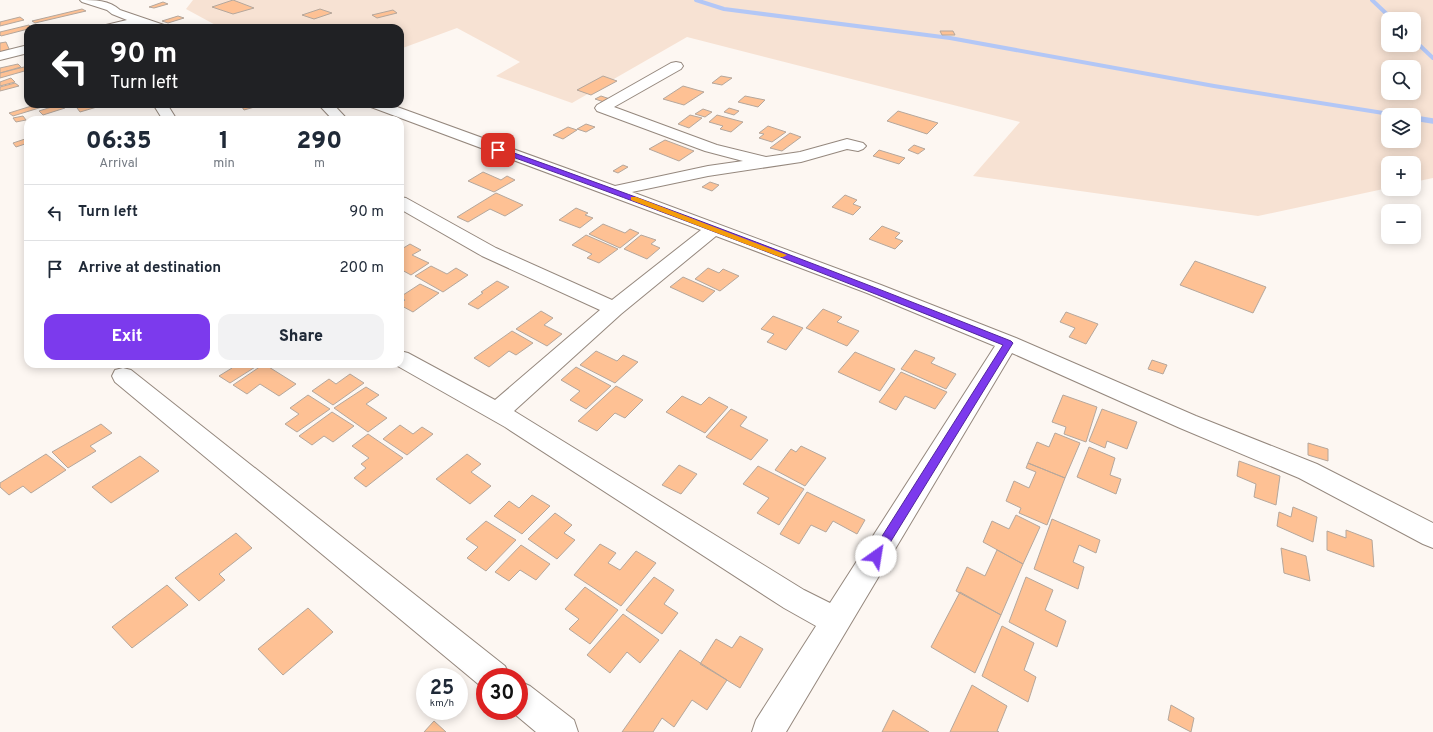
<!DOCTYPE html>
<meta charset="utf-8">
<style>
:root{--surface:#fff;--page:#f2f2f3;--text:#1f2937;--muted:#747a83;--line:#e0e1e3;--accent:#7c3aed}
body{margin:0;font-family:Overpass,sans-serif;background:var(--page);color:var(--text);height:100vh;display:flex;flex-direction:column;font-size:15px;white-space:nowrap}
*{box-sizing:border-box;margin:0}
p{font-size:13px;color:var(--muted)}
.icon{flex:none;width:22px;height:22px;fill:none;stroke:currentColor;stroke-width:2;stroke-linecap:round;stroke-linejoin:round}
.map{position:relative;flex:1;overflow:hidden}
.panel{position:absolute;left:24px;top:116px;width:380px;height:252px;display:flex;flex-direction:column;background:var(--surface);border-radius:12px;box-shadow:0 2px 10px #0003}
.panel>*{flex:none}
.banner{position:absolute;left:24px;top:24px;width:380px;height:84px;border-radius:12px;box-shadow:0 2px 10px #0003;background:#202124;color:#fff;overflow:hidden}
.buttons{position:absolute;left:1381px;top:12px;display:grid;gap:8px}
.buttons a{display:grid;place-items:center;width:40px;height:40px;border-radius:8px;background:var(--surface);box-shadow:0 2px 10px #0003;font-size:20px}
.speed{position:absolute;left:416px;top:668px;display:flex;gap:8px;font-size:20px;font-weight:700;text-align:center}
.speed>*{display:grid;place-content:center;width:52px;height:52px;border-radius:50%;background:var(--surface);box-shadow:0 2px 10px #0003;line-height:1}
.speed small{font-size:10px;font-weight:400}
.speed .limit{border:6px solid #d22;background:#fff;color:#111}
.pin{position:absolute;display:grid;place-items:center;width:34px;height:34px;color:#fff;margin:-17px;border-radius:8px;box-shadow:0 2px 6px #0006}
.me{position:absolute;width:44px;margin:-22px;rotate:32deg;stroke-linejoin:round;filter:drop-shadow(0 0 3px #0008)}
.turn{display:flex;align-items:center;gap:14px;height:84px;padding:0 20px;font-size:18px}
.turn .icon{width:52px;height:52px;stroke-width:2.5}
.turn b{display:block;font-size:28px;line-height:34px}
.eta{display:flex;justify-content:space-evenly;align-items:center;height:68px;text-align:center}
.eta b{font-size:24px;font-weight:800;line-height:28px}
.action{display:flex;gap:8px;margin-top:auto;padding:8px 20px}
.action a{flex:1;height:46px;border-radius:12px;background:var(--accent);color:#fff;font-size:16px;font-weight:800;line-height:46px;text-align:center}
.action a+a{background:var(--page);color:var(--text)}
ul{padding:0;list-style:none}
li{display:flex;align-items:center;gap:12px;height:56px;padding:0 20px;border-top:1px solid var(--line)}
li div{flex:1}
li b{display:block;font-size:15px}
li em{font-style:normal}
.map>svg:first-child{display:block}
</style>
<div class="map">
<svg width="1433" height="732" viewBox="0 0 1433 732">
<rect width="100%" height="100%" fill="#fdf7f2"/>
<path fill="#f7e2d3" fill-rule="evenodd" d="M193,0H1433V178L1414,182V163H1388V188L1258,216L973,176L1020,122L687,37L572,103L496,76L520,62L457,28L400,49V28H221L186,9ZM1388,19H1414V45H1388ZM1388,67H1414V93H1388ZM1388,115H1414V141H1388Z"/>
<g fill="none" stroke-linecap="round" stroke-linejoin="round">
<path stroke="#b3c7f6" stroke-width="4" d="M696,0L724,9L950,38L1214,86L1396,115
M1372,0L1392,19
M1414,40L1433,58"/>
<path stroke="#b3c7f6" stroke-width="5.5" d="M1414,118L1433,121"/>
</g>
<path fill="#fec194" stroke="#b5a79c" d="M233,0L254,8L233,14L212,7Z
M163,2L168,4L154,8L149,7Z
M82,9L86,11L35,23L32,21Z
M320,9L332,13L314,19L302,15Z
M393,10L397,13L377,18L372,15Z
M178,16L184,18L168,23L162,21Z
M20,17L24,20L0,26V22Z
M29,25L32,28L1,36L0,35V32Z
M940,31H953L955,35H942Z
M6,42L10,51L0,53V43Z
M18,64L21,67L0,73V68Z
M28,66V70L0,78V73Z
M603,76L617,81L591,95L577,90Z
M721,76L732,78L722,85L712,83Z
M11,78L15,82L0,86V82Z
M15,83L19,86L0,91V87Z
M683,86L704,92L684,105L663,99Z
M601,96L610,99L604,102L595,99Z
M745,96L765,100L758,107L738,102Z
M38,104H52L13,116L9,113Z
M61,104L65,108L43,115L39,111Z
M90,104H107L80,112L77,108Z
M240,104H265L244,110Z
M729,108L739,111L734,115L724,112Z
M703,109L712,112L705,117L695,114Z
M898,111L938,123L927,134L887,121Z
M690,115L702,118L689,128L678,124Z
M717,115L743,122L731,132L720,129L723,126L709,122Z
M23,116L26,120L16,122L13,118Z
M586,124L595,127L586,132L577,129Z
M768,126L786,132L772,142L759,138L764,134L759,133Z
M568,127L577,130L563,139L553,135Z
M790,133L801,137L782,151L770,148Z
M28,138V143L16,147L13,143Z
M665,140L694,151L679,161L649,149Z
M914,145L925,149L918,154L908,150Z
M879,150L905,158L899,164L873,156Z
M623,165L628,167L618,173L613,171Z
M483,172L501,180L507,176L515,180L494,192L468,181Z
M710,182L719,185L712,191L702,187Z
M496,193L523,205L505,216L490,209L468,222L457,217Z
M845,195L857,200L853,204L861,207L853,215L832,207Z
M576,208L588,213L585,215L593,218L580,228L559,220Z
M603,224L625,233L630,229L639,233L620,248L589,234Z
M882,226L900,233L895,238L903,241L895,249L869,239Z
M586,235L618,249L599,263L587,258L592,254L572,245Z
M641,235L656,240L651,244L660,248L647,259L624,249Z
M410,244L421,250L412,255L429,263L411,275L400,269V250Z
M1195,261L1266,287L1253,313L1180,285Z
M431,266L447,274L456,268L468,275L443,292L415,276Z
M708,268L719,273L723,269L739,276L720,291L695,279Z
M683,277L715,291L703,302L670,287Z
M497,281L509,287L478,309L468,304L483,293L481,292Z
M420,284L439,293L413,312L400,305L405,300L400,297Z
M823,309L842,317L837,322L859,331L847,346L806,328Z
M541,311L553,318L544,325L562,334L547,346L516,329Z
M1066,312L1098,324L1086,344L1069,337L1075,328L1060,322Z
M773,316L803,328L786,350L767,342L774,334L761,329Z
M512,331L533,343L516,355L509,351L489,367L474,358Z
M915,350L935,358L931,363L956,374L946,389L901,369Z
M596,351L617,361L623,355L638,362L615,383L580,365Z
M855,352L895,369L880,391L838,372Z
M1152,360L1167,365L1163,374L1148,369Z
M226,364H260L230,383L219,376L232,368Z
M264,364L296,384L279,396L260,384L247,394L233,385Z
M576,367L611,386L586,409L570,400L580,391L561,380Z
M901,372L947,392L935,409L905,396L896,410L879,402Z
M350,374L364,383L333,405L312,391L329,379L336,384Z
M616,386L643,400L625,418L615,413L597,431L578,421Z
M366,387L379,395L366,404L387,418L368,432L334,408Z
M308,395L330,409L297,432L285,424L299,414L290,408Z
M1063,395L1097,407L1086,442L1064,434L1066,427L1052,422Z
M682,396L701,405L709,397L728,407L705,433L666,412Z
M731,409L747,417L740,426L768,440L751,460L706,437Z
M1102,409L1137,422L1127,449L1107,441L1105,448L1089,441Z
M332,412L354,426L333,442L324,436L312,445L299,436Z
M101,424L112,433L90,446L96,451L68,468L52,452Z
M400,425L413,434L422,427L433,434L407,455L383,439Z
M1055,433L1080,443L1065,478L1028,463L1037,442L1049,447Z
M368,434L403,458L366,487L354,478L366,468L361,464L369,458L352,446Z
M1308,443L1328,449V461L1308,455Z
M801,446L826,458L805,486L775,470L791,449L796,452Z
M1089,447L1115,458L1110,475L1121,479L1116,494L1077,477Z
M46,454L66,470L31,493L23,486L9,495L0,487V483Z
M467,454L481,464L471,472L491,486L470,504L436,479Z
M140,456L159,471L111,503L92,487Z
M1239,461L1280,476L1276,505L1254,497L1256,484L1237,476Z
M1028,463L1065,478L1047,525L1019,513L1021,508L1006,501L1014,481L1029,488L1036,472L1026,468Z
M679,465L697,474L681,494L662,485Z
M758,466L804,489L779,525L757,513L769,498L743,484Z
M807,492L865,520L857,534L833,521L826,532L811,525L799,544L780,534Z
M532,495L550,506L522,534L494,516L509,501L519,508Z
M1293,507L1317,517L1313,542L1277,526L1279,512L1291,517Z
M555,513L572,525L564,533L575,540L557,559L528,539Z
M1016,515L1040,527L1023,564L983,542L992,521L1009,529Z
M1052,519L1100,540L1096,553L1079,545L1073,562L1084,567L1078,589L1034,569Z
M486,521L516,540L486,571L467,558L478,547L466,539Z
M1346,530L1372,540L1374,567L1327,550V531L1346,538Z
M236,533L252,548L219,574L225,580L199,601L175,578Z
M600,544L616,553L608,563L620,570L636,551L656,563L621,606L574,575Z
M521,545L550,564L536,580L520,570L509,581L495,572Z
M1281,548L1306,556L1310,581L1284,573Z
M997,550L1023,564L1001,615L956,591L967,567L985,576Z
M654,577L674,590L664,604L678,613L662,634L626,610Z
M1026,577L1053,590L1045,610L1066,621L1057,647L1009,622Z
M167,585L188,605L132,648L112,627Z
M585,587L618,610L590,644L569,629L579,619L565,609Z
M960,592L1001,615L975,673L931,647Z
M308,608L333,632L283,675L258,649Z
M623,614L659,640L640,663L627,652L610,673L587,655Z
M1002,626L1034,643L1024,670L1036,677L1028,702L982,676Z
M740,636L763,649L740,688L700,664L716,639L732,648Z
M680,650L727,680L707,710L692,700L674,727L662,718L653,732H622Z
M972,685L1007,706L997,731L999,732H950Z
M1171,705L1194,718L1191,732L1168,720Z
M893,710L929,732H882Z
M434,721L446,732H424Z"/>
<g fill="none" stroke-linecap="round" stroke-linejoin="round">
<defs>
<path id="minor" d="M80,0C95,0 109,0 120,10L164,25L166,28H149L138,24L124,28H104L106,25L127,20L112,14L107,10L82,2Z
M28,45V53L0,60V52Z
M676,62L681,63L683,66L681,69L614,107L717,145L766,157L800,152L847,139L863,143L866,146L863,149L858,151L847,149L801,162L708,176L632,192L881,285L1016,338L1196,416L1317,464L1433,523V548L1423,544L1299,478L1180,428L1012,353L786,732H752L756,720L816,626L784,608L505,427L394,364H400V351L408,353L495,400L600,310L482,256L400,209V197L406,198L496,248L612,300L701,230L371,107L369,104H389L615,186L708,166L743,161L705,151L597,111L595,108L597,105L671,63ZM716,236L867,293L995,346L830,603L804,590L514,411L621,314Z
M153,104H167L177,120H163Z
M318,104H333L348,120H333Z
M123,368L131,370L505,666L510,677H485V689L483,688L115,382L112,376L115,370Z
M519,681L530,686L574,720L578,732H536L511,711H519Z"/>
</defs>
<use href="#minor" stroke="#95887e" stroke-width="2"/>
<use href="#minor" fill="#fff" fill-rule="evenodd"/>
</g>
<path fill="#7c3aed" stroke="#51269a" d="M496,148H500C672,209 842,274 1011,341L1013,343L880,559L876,561L872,559L870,556L872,552L1003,345C835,277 666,212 496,151Z"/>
<path fill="#f59e0b" d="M631,197H636L787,255L783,257H780L631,200Z"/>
</svg>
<div class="buttons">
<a><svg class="icon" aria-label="sound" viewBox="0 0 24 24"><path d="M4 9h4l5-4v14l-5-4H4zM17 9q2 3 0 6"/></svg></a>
<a><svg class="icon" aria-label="search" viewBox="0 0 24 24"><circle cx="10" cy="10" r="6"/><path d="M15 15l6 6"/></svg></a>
<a><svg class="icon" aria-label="layers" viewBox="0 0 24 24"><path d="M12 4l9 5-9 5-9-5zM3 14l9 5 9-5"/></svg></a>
<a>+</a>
<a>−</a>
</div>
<div class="speed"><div>25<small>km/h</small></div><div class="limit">30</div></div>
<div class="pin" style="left:498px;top:150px;background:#d93025"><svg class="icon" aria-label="arrive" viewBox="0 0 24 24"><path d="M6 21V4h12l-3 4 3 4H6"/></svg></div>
<svg class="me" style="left:876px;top:556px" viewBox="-20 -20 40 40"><circle r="19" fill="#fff"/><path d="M0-13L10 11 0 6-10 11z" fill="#7c3aed"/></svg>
<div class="banner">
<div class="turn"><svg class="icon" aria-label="left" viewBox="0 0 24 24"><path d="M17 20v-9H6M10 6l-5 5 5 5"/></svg><div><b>90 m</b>Turn left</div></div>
</div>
<section class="panel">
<div class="eta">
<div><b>06:35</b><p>Arrival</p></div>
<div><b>1</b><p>min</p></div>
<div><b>290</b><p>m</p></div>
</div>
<ul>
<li><svg class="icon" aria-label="left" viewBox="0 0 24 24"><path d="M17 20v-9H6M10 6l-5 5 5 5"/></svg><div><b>Turn left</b></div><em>90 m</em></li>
<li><svg class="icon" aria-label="arrive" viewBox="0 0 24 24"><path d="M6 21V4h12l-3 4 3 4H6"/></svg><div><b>Arrive at destination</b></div><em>200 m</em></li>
</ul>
<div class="action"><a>Exit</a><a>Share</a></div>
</section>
</div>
